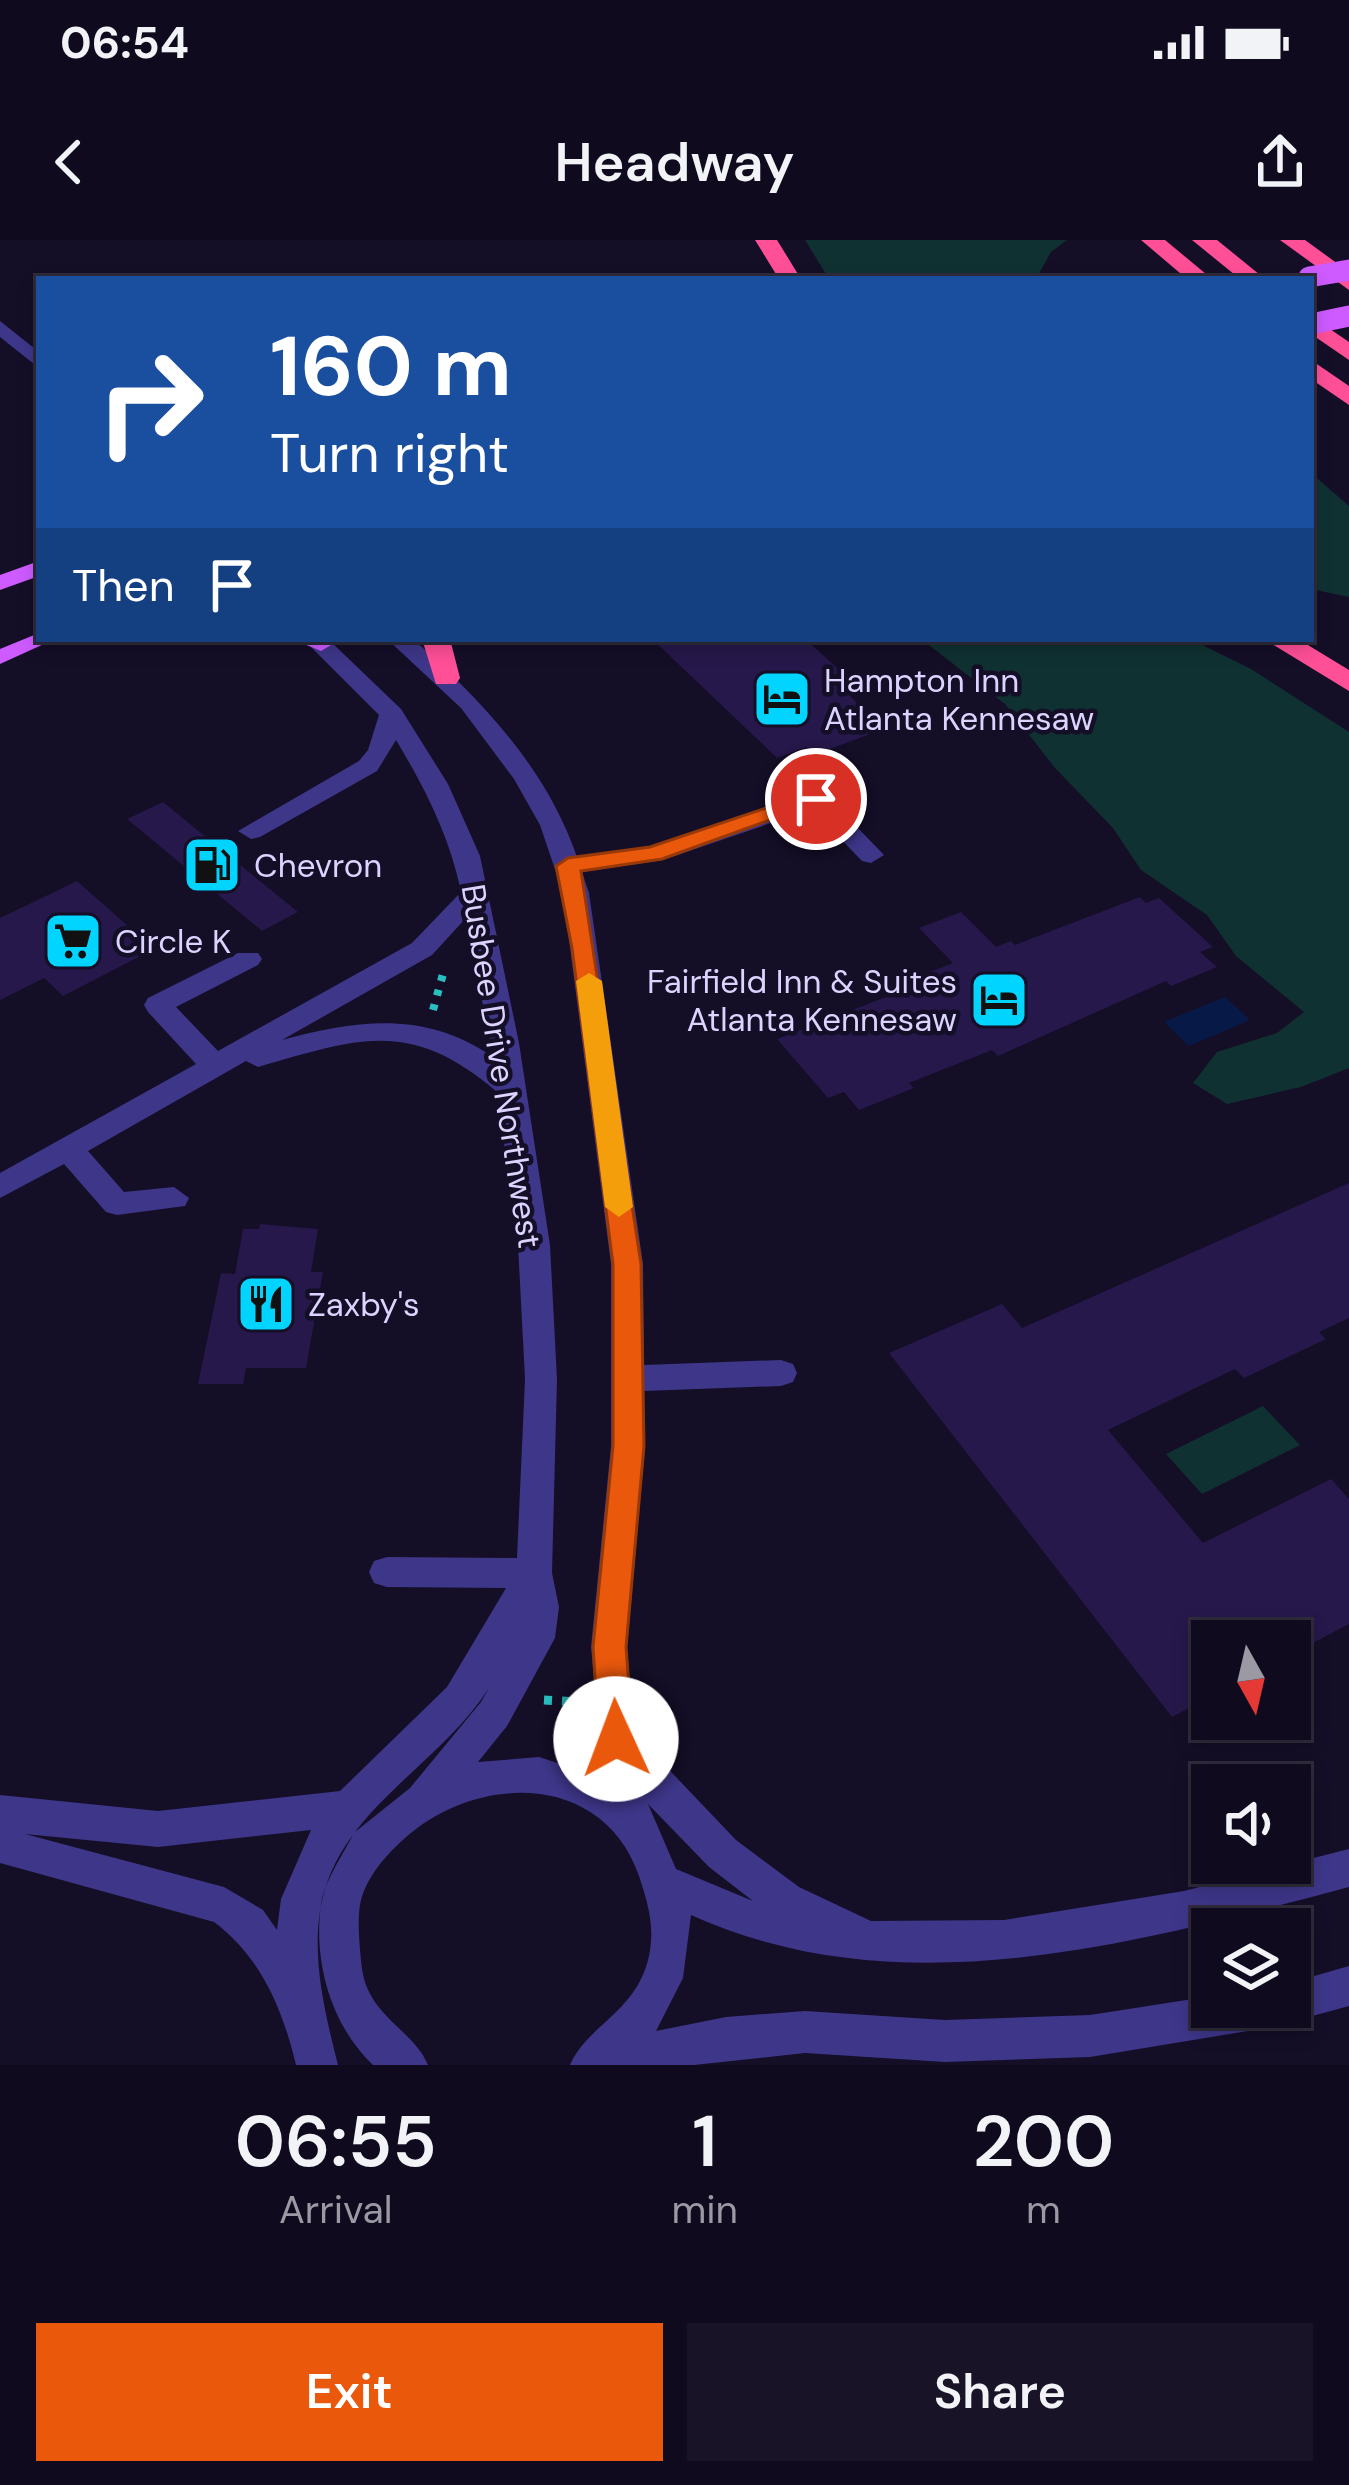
<!DOCTYPE html>
<style>
:root{--surface:#0f0a1d;--page:#181326;--text:#f1f3f6;--muted:#9b9aa4;--line:#2f2b3b;--accent:#ea580c}
body{margin:0;font-family:"DM Sans",sans-serif;background:var(--page);color:var(--text);height:100vh;display:flex;flex-direction:column;font-size:45px;white-space:nowrap}
*{box-sizing:border-box;margin:0}
p{font-size:39px;color:var(--muted)}
.icon{flex:none;width:66px;height:66px;fill:none;stroke:currentColor;stroke-width:2;stroke-linecap:round;stroke-linejoin:round}
.map{position:relative;height:1825px;overflow:hidden}
.panel{display:flex;flex-direction:column;background:var(--surface);flex:1}
.panel>*{flex:none}
.top-card{position:absolute;left:36px;top:36px;width:1278px;height:366px;border-radius:0px;box-shadow:0 6px 18px #0003,0 0 0 3px var(--line);background:#1a4fa0;color:#fff;overflow:hidden}
.needle{width:78px;rotate:172deg}
.tools{position:absolute;left:1191px;top:1380px;display:grid;gap:24px}
.tools a{display:grid;place-items:center;width:120px;height:120px;border-radius:0px;background:var(--surface);box-shadow:0 6px 18px #0003,0 0 0 3px var(--line);font-size:60px}
.pin{position:absolute;display:grid;place-items:center;width:102px;height:102px;color:#fff;margin:-51px;border:6px solid #fff;border-radius:50%;box-shadow:0 3px 12px #0007}
.me{position:absolute;width:132px;margin:-66px;rotate:358deg;stroke-linejoin:round;filter:drop-shadow(0 0 9px #0008)}
.turn{display:flex;align-items:center;gap:42px;height:252px;padding:0 36px;font-size:54px}
.turn .icon{width:156px;height:156px;stroke-width:2.5}
.turn b{display:block;font-size:84px;line-height:102px}
.then{display:flex;align-items:center;height:114px;padding:0 36px;background:#0003;gap:24px;font-size:45px}
.eta{display:flex;justify-content:space-evenly;align-items:center;height:204px;text-align:center}
.eta b{font-size:72px;font-weight:600;line-height:84px}
.action{display:flex;gap:24px;margin-top:auto;padding:24px 36px}
.action a{flex:1;height:138px;border-radius:0px;background:var(--accent);color:#fff;font-size:48px;font-weight:600;line-height:138px;text-align:center}
.action a+a{background:var(--page);color:var(--text)}
.status{display:flex;justify-content:space-between;align-items:center;height:84px;padding:0 60px;background:var(--surface);direction:ltr}
.status svg{height:33px;fill:currentColor}
header{display:flex;justify-content:space-between;align-items:center;height:156px;padding:0 36px;background:var(--surface);font-size:54px;font-weight:600}
.map>svg:first-child{display:block}
</style>
<div class="status"><b>06:54</b><svg viewBox="0 0 49 12"><path d="M0 12V9h3v3zM5 12V6h3v6zM10 12V3h3v9zM15 12V0h3v12zM26 1h20v11H26zM47 4h2v5h-2z"/></svg></div>
<header><svg class="icon" aria-label="back" viewBox="0 0 24 24"><path d="M15 5l-7 7 7 7"/></svg>Headway<svg class="icon" aria-label="share" viewBox="0 0 24 24"><path d="M12 15V3M7 8l5-5 5 5M5 13v7h14v-7"/></svg></header>
<div class="map">
<svg width="1349" height="1825" viewBox="0 0 1349 1825">
<rect width="100%" height="100%" fill="#140e27"/>
<path fill="#103132" d="M805,0H1067L1051,12L1036,39H829Z
M1311,233L1349,266V357L1311,349Z
M921,399H1190L1251,429L1349,492V828L1301,847L1227,864L1193,843L1217,812L1277,793L1304,772L1236,716L1207,675L1141,630L1113,588L1055,528L1005,464Z
M1263,1166L1300,1205L1202,1254L1166,1214Z"/>
<path fill="#071a47" d="M1225,757L1250,780L1189,806L1164,782Z"/>
<path fill="#26184a" d="M652,399H805L844,434L833,438L877,484L864,489L870,494L814,515L806,507L777,518Z
M163,562L298,672L262,691L127,579Z
M77,641L154,709L63,756L44,738L0,760V678Z
M1140,657L1146,663L1159,658L1213,707L1200,712L1217,727L1171,746L1166,741L998,816L992,810L909,843L914,848L859,870L844,852L828,858L777,799L925,742L919,736L953,723L919,688L961,672L996,707L1011,701L1015,705Z
M1349,943V1078L1319,1092L1326,1099L1244,1138L1235,1129L1108,1190L1203,1303L1331,1239L1349,1259V1384L1290,1415V1401H1212V1456L1172,1477L889,1113L1002,1064L1022,1088Z
M260,984L318,989L311,1032H323L306,1128H246L243,1144H198L221,1033L235,1034L243,989H259Z"/>
<g fill="none" stroke-linecap="round" stroke-linejoin="round">
<path stroke="#27bfc0" stroke-width="8" stroke-dasharray="6 9" stroke-linecap="butt" d="M433,770L443,734"/>
<path stroke="#27bfc0" stroke-width="9" stroke-dasharray="8 10" stroke-linecap="butt" d="M544,1460L577,1462"/>
<path fill="#3e3689" fill-rule="evenodd" d="M0,81L39,112V128L0,97Z
M303,399H328L401,469L448,544L480,616L519,803L550,1005L557,1139L552,1333L559,1367L555,1398L507,1486L478,1522L539,1517L604,1538L591,1407L611,1206V1024L563,653L540,585L514,539L461,468L387,399H413C482,461 546,527 577,617L650,606L816,551L825,554L884,615L871,623L862,621L812,569L663,620L582,632L589,653L643,1024L644,1125L781,1120L793,1124L797,1133L793,1142L781,1146L644,1151L645,1206L627,1407L634,1493L736,1600L799,1647L871,1681L1004,1680L1184,1651L1349,1609V1647C1138,1703 900,1770 691,1675L683,1738L656,1791L726,1777L805,1771L945,1780L1090,1775L1212,1756V1767H1290V1743L1349,1726V1766L1272,1787L1090,1817L945,1822L805,1813L694,1825H570C587,1785 637,1772 649,1716C655,1687 648,1663 639,1636C603,1532 478,1533 405,1598C386,1615 365,1638 360,1665C357,1683 360,1711 362,1729C369,1777 413,1789 428,1825H373C331,1785 313,1722 321,1665C324,1642 342,1616 353,1595C299,1665 318,1746 338,1825H296C283,1770 261,1717 214,1682L0,1623V1555L158,1571L340,1551L447,1447L506,1348L387,1347L374,1343L369,1332L374,1321L387,1317L517,1318L525,1139L518,1005L497,852C410,778 360,798 258,827L246,821L88,911L124,952L174,947L189,958L185,966L117,975L106,972L64,924L0,958V933L196,824L148,772L144,765L148,758L238,713H258L262,719L258,725L176,767L218,811L412,703L461,652C450,597 425,548 396,500L377,531L260,597L251,599L238,591L359,521L368,510L379,475ZM466,678L493,817C425,770 357,780 282,800L432,715ZM489,1448L481,1462L410,1548L355,1592C395,1540 454,1503 489,1448ZM648,1564L709,1627L753,1661L676,1629ZM311,1590L281,1659L277,1690L263,1670L224,1647L25,1594L158,1607Z"/>
<path fill="#cd5bff" fill-rule="evenodd" d="M39,321V336L0,350V335Z
M39,393V399H55L0,424V409Z
M292,399H329L333,404L321,411Z"/>
<path fill="#ff4f97" fill-rule="evenodd" d="M755,0H777L801,39H779Z
M1141,0H1165L1212,39H1187Z
M1192,0H1217L1265,39H1240Z
M1280,0H1305L1349,32V50Z
M1311,76L1349,102V120L1311,94Z
M1311,120L1349,146V165L1311,139Z
M422,399H450L460,438L456,444H436Z
M1264,399H1298L1349,430V451Z"/>
<path stroke="#cd5bff" stroke-width="21" d="M1309,37L1349,30
M1311,84L1349,76"/>
</g>
<path fill="#ea580c" stroke="#983908" stroke-width="3" d="M808,554L828,559L662,619L581,631L641,1024L644,1206L626,1407L633,1499L628,1510L616,1515L604,1510L599,1499L593,1407L613,1206V1024L572,708L556,626L568,618L650,607Z"/>
<path fill="#f59e0b" d="M589,733L602,741L633,967L619,977L605,967L576,741Z"/>
<defs>
<symbol id="hotel-square" viewBox="-11 -11 22 22"><rect x="-9" y="-9" width="18" height="18" rx="4" fill="#00d4ff" stroke="#140e27"/><path d="M-6-4.5h1.5V1H6V5H4.5V3h-9V5H-6ZM-4 0a1.8 1.8 0 1 1 3.6 0ZM.5 0V-2.5h3Q6-2.5 6 0Z" fill="#111"/></symbol>
<symbol id="fuel-square" viewBox="-11 -11 22 22"><rect x="-9" y="-9" width="18" height="18" rx="4" fill="#00d4ff" stroke="#140e27"/><path d="M-5.5-6h7V0h2V4h1.3V-2.5L3-4.5l.8-.8L6-3V5H2.5V1h-1V6h-7ZM-4.2-4.7v3.2H.2V-4.7Z" fill="#111"/></symbol>
<symbol id="supermarket-square" viewBox="-11 -11 22 22"><rect x="-9" y="-9" width="18" height="18" rx="4" fill="#00d4ff" stroke="#140e27"/><path d="M-6-5.5h2.5l.6 2H6L4.5 2H-2.5L-4.4-4H-6ZM-1.5 3.2a1.3 1.3 0 1 0 .1 0ZM3 3.2a1.3 1.3 0 1 0 .1 0Z" fill="#111"/></symbol>
<symbol id="restaurant-square" viewBox="-11 -11 22 22"><rect x="-9" y="-9" width="18" height="18" rx="4" fill="#00d4ff" stroke="#140e27"/><path d="M-5-6h1v4h1v-4h1v4h1v-4h1v5L-1.5 .5V6h-2V.5L-5-1ZM5-6V6H3V1.5H1.5Q1.5-4 5-6Z" fill="#111"/></symbol>
</defs>
<g fill-rule="evenodd">
<use href="#hotel-square" x="749" y="426" width="66" height="66"/>
<use href="#fuel-square" x="179" y="592" width="66" height="66"/>
<use href="#supermarket-square" x="40" y="668" width="66" height="66"/>
<use href="#hotel-square" x="966" y="727" width="66" height="66"/>
<use href="#restaurant-square" x="233" y="1031" width="66" height="66"/>
</g>
<g text-anchor="middle" stroke-width="9" stroke-linejoin="round" paint-order="stroke">
<g font-size="33" fill="#dcd4ff" stroke="#140e27" text-anchor="start">
<text x="824" y="452">Hampton Inn<tspan x="824" dy="38">Atlanta Kennesaw</tspan></text>
<text x="254" y="637">Chevron</text>
<text x="115" y="713">Circle K</text>
<text x="957" y="753" text-anchor="end">Fairfield Inn &amp; Suites<tspan x="957" dy="38">Atlanta Kennesaw</tspan></text>
<text x="308" y="1076">Zaxby's</text>
</g>
<g font-size="33" fill="#dcd4ff" stroke="#140e27">
<text transform="translate(502 826) rotate(81)" y="12">Busbee Drive Northwest</text>
</g>
</g>
</svg>
<div class="tools">
<a><svg class="needle" viewBox="-14 -14 28 28"><path d="M0-13l5 13h-10z" fill="#e53935"/><path d="M0 13l5-13h-10z" fill="#9b9aa4"/></svg></a>
<a><svg class="icon" aria-label="sound" viewBox="0 0 24 24"><path d="M4 9h4l5-4v14l-5-4H4zM17 9q2 3 0 6"/></svg></a>
<a><svg class="icon" aria-label="layers" viewBox="0 0 24 24"><path d="M12 4l9 5-9 5-9-5zM3 14l9 5 9-5"/></svg></a>
</div>
<div class="pin" style="left:816px;top:559px;background:#d93025"><svg class="icon" aria-label="arrive" viewBox="0 0 24 24"><path d="M6 21V4h12l-3 4 3 4H6"/></svg></div>
<svg class="me" style="left:616px;top:1499px" viewBox="-20 -20 40 40"><circle r="19" fill="#fff"/><path d="M0-13L10 11 0 6-10 11z" fill="#ea580c"/></svg>
<div class="top-card">
<div class="turn"><svg class="icon" aria-label="right" viewBox="0 0 24 24"><path d="M7 20v-9h11M14 6l5 5-5 5"/></svg><div><b>160 m</b>Turn right</div></div>
<div class="then">Then<svg class="icon" aria-label="arrive" viewBox="0 0 24 24"><path d="M6 21V4h12l-3 4 3 4H6"/></svg></div>
</div>
</div>
<section class="panel">
<div class="eta">
<div><b>06:55</b><p>Arrival</p></div>
<div><b>1</b><p>min</p></div>
<div><b>200</b><p>m</p></div>
</div>
<div class="action"><a>Exit</a><a>Share</a></div>
</section>
